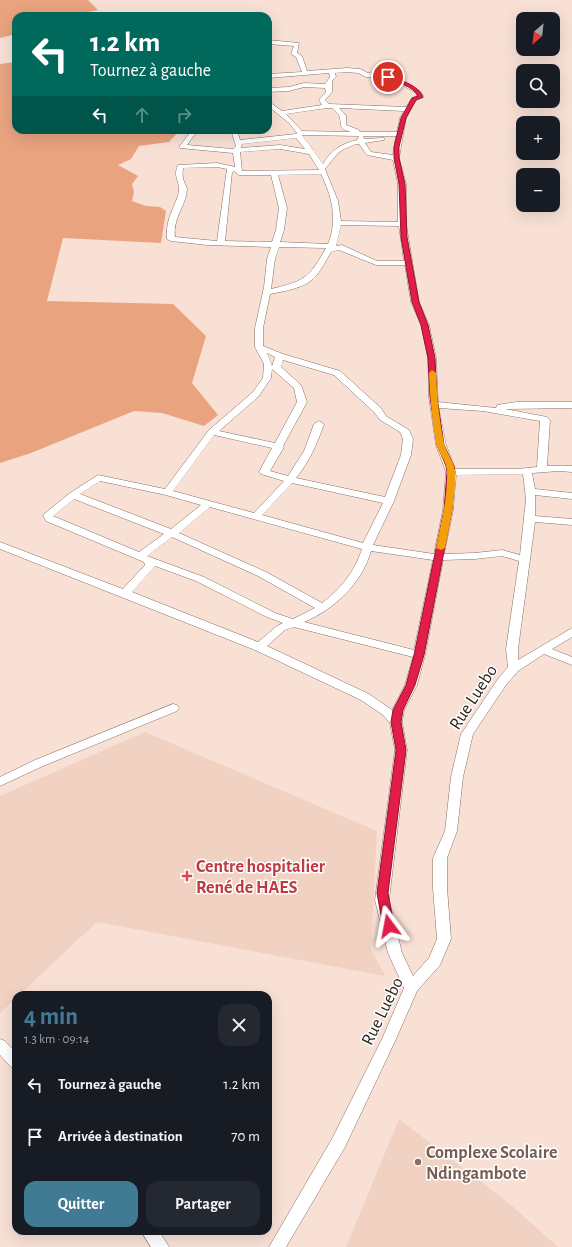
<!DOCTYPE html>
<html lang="fr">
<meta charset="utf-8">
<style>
:root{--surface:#171b24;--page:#242831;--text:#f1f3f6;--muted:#9ea1a6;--accent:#407b93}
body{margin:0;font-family:"Alegreya Sans",sans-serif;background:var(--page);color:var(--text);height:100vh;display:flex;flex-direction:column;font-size:15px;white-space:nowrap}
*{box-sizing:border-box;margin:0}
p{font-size:13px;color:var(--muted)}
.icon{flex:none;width:22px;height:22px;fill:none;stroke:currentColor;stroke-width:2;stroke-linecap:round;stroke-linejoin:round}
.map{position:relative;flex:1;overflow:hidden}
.drawer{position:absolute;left:12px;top:991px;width:260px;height:244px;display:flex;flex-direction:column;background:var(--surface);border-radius:12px;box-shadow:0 4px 16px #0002}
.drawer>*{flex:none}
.hud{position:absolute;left:12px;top:12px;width:260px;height:122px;border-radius:12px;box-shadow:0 4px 16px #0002;background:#00695c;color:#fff;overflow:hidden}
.needle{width:26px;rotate:208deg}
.buttons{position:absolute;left:516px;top:12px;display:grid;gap:8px}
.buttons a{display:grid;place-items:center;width:44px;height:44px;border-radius:8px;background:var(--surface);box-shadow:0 4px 16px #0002;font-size:20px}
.pin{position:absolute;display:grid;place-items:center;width:34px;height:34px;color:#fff;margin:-17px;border:2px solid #fff;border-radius:50%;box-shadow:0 1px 4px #0007}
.me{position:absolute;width:44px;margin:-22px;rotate:347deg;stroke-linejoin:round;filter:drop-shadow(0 0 3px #0008)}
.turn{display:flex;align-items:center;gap:14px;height:84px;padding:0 12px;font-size:18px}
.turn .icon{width:52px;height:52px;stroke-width:2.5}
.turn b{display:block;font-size:28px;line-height:34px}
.lanes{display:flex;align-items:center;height:38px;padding:0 12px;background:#0003;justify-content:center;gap:20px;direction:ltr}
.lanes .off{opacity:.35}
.round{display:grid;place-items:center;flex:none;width:42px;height:42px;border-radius:12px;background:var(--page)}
.overview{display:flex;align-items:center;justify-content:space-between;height:68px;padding:0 12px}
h1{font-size:24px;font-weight:700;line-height:30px;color:var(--accent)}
.primary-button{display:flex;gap:8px;margin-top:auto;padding:8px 12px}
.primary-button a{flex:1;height:46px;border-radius:12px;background:var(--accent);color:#fff;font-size:16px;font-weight:700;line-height:46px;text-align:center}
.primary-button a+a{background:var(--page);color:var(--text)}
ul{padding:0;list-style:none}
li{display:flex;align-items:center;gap:12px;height:52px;padding:0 12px}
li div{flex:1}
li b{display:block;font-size:15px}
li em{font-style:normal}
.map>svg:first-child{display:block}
</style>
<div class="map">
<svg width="572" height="1247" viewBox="0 0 572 1247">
<rect width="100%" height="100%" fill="#f8e0d5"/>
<path fill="#f1d2c2" d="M145,732L377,831L371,950L385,976L97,922L19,995H16V998L0,1013V796Z
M399,1119L510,1204L558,1247H346Z"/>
<path fill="#e9a37f" d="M0,0H88L98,10L68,16H16V34L0,38Z
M16,62V130H180L169,142L139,146L131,159L118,165L138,176L132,184L134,192L132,201L146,206L160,207L166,211L161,243L63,238L47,301L173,304L206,336L192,383L218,415L204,426L162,413L134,411L31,453L0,463V64Z"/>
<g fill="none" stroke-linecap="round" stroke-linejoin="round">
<defs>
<path id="minor" d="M268,40L299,43L297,53L302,56L307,71L347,68L360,69L368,73L393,75L420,91L424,97L416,100L406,118L399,158L406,184V224L419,302L429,325L436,358L438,402L496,408L497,405L517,402H572V408L505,409L547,417L550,420L547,466H572V472L559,471L532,473L535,489L572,493V499L535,495V516L572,519V525L535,522L518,649V660L572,628V637L552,649L572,657V665L544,654L518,671L506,685L473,734L463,777L457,831L447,858V888L451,939L440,965L417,991L396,1039L345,1147L286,1247H269L333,1137L382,1039L404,988L388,953L375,900L395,750L390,723L383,715L361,700L255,650L0,549V542L123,589L145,565L144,562L46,521L43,515L70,493L98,475L165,489L209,430L253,392L263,378L264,364L255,347V328L264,287L267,259L271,247L207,245L171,241L167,239C166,230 168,219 172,211C174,204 179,197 179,189C179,180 173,176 178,165L217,163L235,167L233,153L180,148L179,147L192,130H198L187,145L233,149L236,146L231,130H237L240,140L296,134L297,133L289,123L268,106V101L282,111L322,105L319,100L326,92L325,88L304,87L289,91L268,92V88L289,87L304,83L325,84L330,77L329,73L268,78V74L302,72L296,57L291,54L294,46L268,44ZM347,72L358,73L366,77L392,79L416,93L417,96L412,98L406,107L329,104L325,100L332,92V81L336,77L335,73ZM327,108H332L339,115C343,126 337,128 351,132L302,131L286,114ZM339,108L404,111L400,118L397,132H360L359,130L346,125V116ZM302,135L359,136L357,140C341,144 331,150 323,164ZM363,136H396L393,155L371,152L365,143L384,140V138L364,139ZM296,138L305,149L280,145L241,148L242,144ZM356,144H359L367,155L393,160L398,184V222L341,221L338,201L325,169L338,153L344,149ZM280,149L309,154L319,170L242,171L240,152ZM217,167L227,169L217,241L175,237C172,219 187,204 187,189C186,185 183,181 183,177C182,174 183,171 183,168ZM235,171L237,174L239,175H271L279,208L276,230L272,242L225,241L232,172ZM321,174C332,196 338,220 328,244L280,242L284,230L287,208L278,175ZM341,225L399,226L404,261H377L342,245L336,246ZM279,247L326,248C309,278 305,281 271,289L275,259ZM339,250L376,265H405L411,302L421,325L428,358L429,397L436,445L446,472L443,510L434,554L373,545L394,501L411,455L413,439L409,430L386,416L381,408L340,371L283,354L263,346V328L270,294C285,291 306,288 316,276C322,269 326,260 331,252ZM267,353L275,357L272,366ZM283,360L334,375L374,412L380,420L400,432L403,439L401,455L385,497L296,478C309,462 317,444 324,424L319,421L314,424L304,451L288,476L270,471L284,447L283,446L307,402L301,385L281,367ZM272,369L294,388L297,402L275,443L219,431L259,396L271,378ZM439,408L483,411L540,421L537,467L517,469H455L446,445ZM214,435L272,448L259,472L261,474L284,481L254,513L173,491ZM523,474L526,499L520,555L502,550L475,553L444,554L453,510L456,475ZM100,481L166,495L201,505L171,529L80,494ZM292,483L383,503L363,543L262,515ZM74,499L164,534L139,552L53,516ZM210,507L362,549C355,571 341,589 322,603L266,572L179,533ZM172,537L258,576L315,608L293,619L275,613L204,577L147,556ZM371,551L433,560L414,650L304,622C335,609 362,583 371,551ZM502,556L519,561L506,649L508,667L498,679L461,734L451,777L445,831L433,858V888L437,939L429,958L413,976L402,953L389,900L407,750L402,722L404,710L417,685L425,655L443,560L475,559ZM155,566L196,581L267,617L283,623L277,626L258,642L132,592ZM294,627L413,657L405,685L392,710L369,694L267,646L285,630Z
M173,704L177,705L179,708L177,711L43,766L0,786V777L35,760Z
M0,1039L5,1041L16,1053V1069L11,1067L0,1055Z
M141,1231H159L169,1247H151Z"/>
</defs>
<use href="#minor" stroke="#857066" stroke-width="1"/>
<use href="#minor" fill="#fff" fill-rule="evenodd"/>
</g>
<path fill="#e11d48" stroke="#92132f" d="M387,76H390C402,81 418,85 423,97L416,100L406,118L399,147V158L405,184L407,237L419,302L428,325L435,358L437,397L444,445L454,466L455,472L452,510L424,655L415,685L403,710L401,722L406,750L388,893L394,926L393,929L389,931L385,929L383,926L377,893L396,750L391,722L393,710L406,685L414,655L444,510L447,472L446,466L437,445L430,397L428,358L421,325L412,302L401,237L399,184L394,158V147L401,118L412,98L418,96C413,86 396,82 387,78Z"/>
<path fill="#f59e0b" d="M432,370L436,373C437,396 439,420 444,443C446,453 454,461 455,471C456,497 450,523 445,548L441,550L436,548C441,523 448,497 447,472C447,461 438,453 436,443C432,420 430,396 429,373Z"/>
<path fill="#e0444e" stroke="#fff" stroke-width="1.5" d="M185 870h4v4h4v4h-4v4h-4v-4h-4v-4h4z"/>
<circle fill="#8d6e63" stroke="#fff" stroke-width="1.5" cx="418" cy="1162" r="4"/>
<g text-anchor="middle" stroke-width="3" stroke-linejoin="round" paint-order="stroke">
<g font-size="18" fill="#271f1a" stroke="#fff">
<text transform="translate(473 697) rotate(-57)" y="6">Rue Luebo</text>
<text transform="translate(382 1011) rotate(-64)" y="6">Rue Luebo</text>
</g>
<g font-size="18" font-weight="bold" fill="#be3a42" stroke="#fff" text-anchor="start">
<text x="196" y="872">Centre hospitalier<tspan x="196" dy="21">René de HAES</tspan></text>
</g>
<g font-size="18" font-weight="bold" fill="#785e54" stroke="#fff" text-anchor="start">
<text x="426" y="1158">Complexe Scolaire<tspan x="426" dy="21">Ndingambote</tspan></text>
</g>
</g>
</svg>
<div class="buttons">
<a><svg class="needle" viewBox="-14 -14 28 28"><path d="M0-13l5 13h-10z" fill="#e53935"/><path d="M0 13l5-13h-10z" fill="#9ea1a6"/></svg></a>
<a><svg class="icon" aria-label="search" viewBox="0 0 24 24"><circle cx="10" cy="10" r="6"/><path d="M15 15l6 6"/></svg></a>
<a>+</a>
<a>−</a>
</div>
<div class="pin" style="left:388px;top:77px;background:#d93025"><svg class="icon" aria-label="arrive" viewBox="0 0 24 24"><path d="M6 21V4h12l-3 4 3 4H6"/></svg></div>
<svg class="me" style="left:389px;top:926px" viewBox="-20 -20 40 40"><path d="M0-17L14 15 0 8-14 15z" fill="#e11d48" stroke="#fff" stroke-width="4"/></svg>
<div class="hud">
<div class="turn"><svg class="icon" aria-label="left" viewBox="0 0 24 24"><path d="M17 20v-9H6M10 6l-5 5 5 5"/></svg><div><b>1.2 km</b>Tournez à gauche</div></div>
<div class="lanes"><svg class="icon" aria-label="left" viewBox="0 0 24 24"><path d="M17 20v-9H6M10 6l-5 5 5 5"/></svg><svg class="icon off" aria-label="ahead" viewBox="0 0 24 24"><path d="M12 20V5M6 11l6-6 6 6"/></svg><svg class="icon off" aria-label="right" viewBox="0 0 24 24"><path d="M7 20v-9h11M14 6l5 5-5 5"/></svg></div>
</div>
<section class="drawer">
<div class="overview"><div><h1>4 min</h1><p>1.3 km · 09:14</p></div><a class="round"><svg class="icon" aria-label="close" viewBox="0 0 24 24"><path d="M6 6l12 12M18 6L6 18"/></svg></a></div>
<ul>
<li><svg class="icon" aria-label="left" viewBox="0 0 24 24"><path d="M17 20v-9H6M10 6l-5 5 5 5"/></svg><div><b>Tournez à gauche</b></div><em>1.2 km</em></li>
<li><svg class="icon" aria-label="arrive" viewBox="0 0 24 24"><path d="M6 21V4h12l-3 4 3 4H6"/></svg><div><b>Arrivée à destination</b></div><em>70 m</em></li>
</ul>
<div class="primary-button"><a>Quitter</a><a>Partager</a></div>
</section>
</div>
